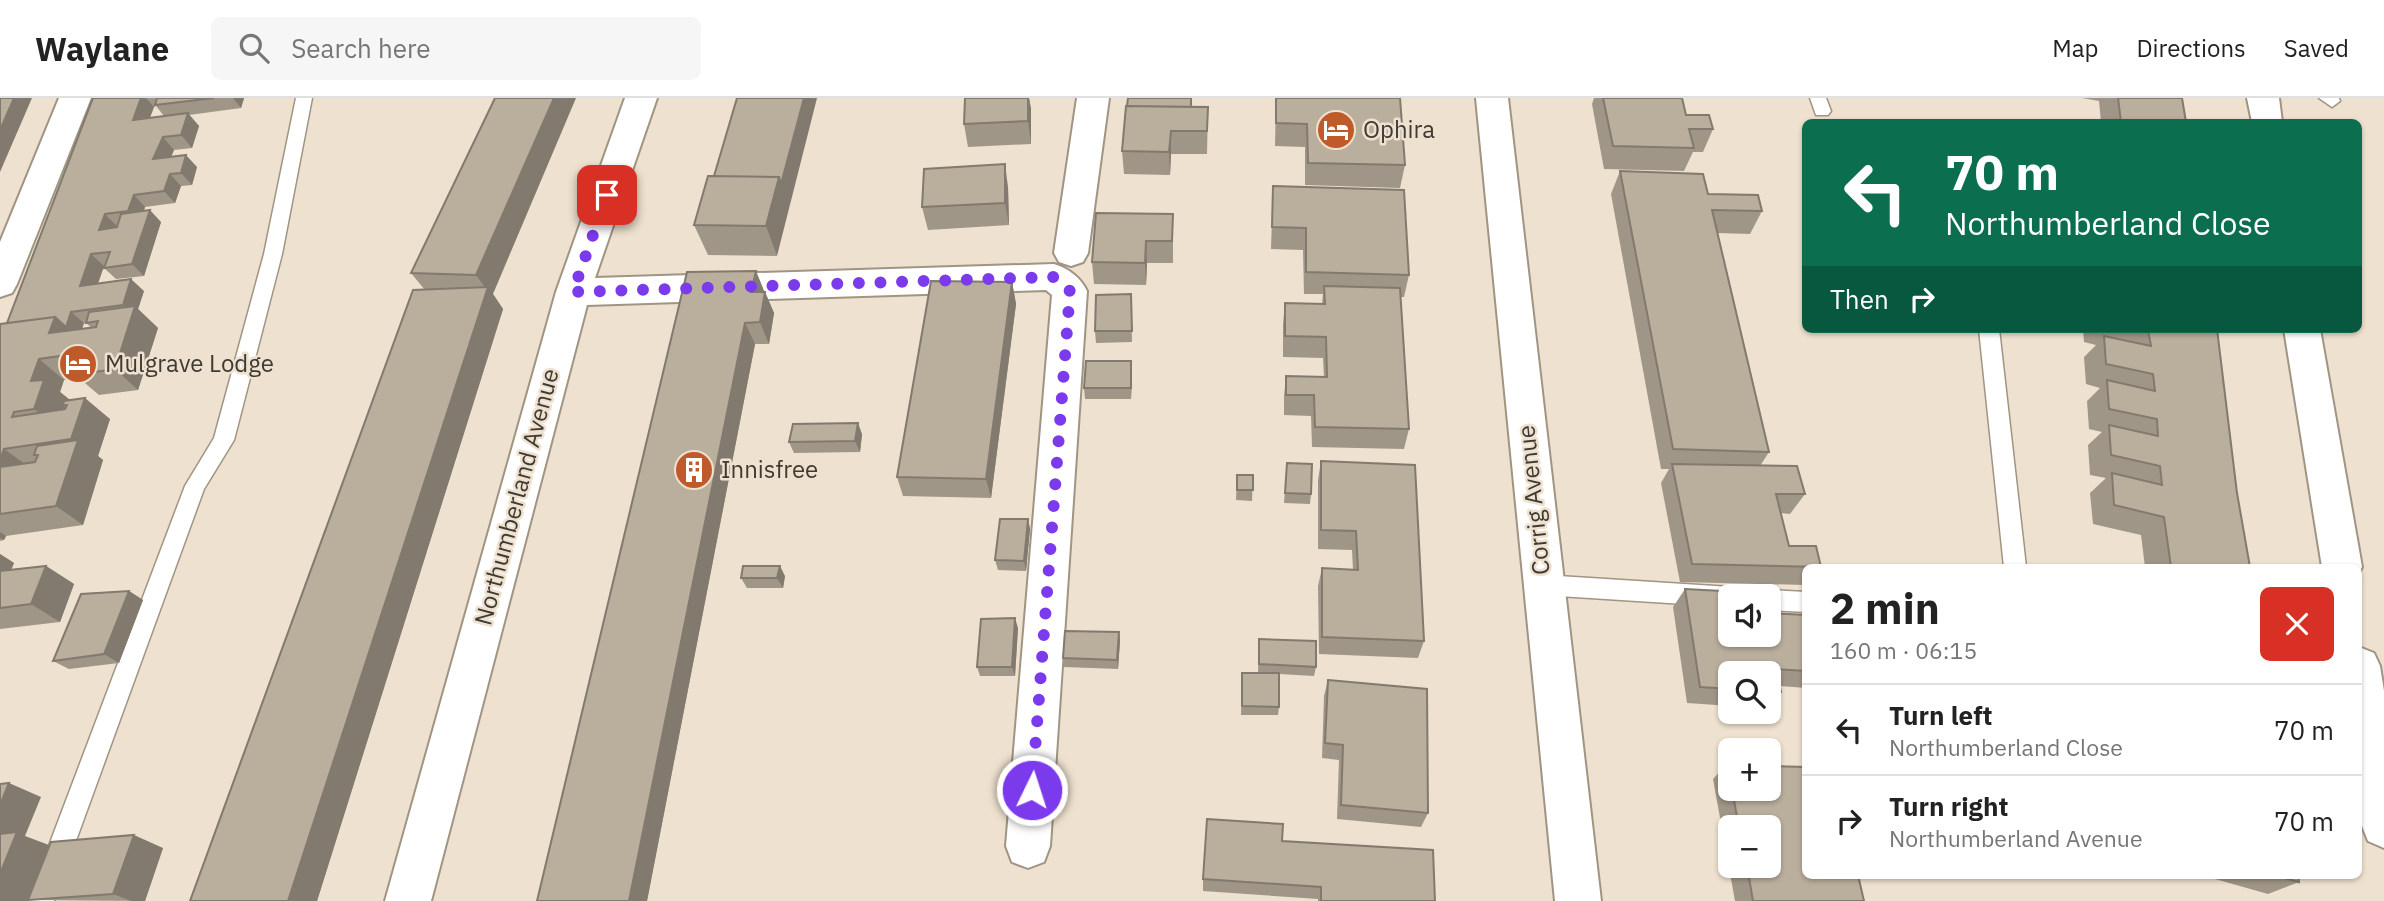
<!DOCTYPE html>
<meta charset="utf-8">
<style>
:root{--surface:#fff;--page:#f6f6f6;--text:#222;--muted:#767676;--line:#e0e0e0}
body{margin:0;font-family:"IBM Plex Sans",sans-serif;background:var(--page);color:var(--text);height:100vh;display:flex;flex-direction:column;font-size:26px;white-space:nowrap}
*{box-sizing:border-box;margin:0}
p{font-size:23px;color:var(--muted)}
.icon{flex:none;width:38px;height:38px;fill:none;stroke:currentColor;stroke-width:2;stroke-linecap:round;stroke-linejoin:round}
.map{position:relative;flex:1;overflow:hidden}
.details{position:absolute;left:1802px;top:466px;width:560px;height:315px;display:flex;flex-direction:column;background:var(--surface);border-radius:10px;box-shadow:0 2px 5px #0004}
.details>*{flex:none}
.top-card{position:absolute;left:1802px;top:21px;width:560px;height:214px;border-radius:10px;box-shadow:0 2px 5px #0004;background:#0b6e4f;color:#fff;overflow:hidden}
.fabs{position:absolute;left:1718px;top:486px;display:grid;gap:14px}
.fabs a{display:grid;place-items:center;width:63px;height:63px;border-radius:10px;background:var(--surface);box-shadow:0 2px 5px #0004;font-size:35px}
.pin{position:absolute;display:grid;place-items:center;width:60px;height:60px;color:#fff;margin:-30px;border-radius:14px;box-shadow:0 4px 10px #0006}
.me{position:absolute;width:77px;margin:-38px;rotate:4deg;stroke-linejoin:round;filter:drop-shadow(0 0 5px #0008)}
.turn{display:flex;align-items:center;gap:24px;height:147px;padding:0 28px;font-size:32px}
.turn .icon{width:91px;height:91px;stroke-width:2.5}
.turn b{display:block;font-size:49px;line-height:60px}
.then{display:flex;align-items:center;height:66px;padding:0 28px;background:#0003;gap:14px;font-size:26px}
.round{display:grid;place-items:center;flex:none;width:74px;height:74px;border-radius:10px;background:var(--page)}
.head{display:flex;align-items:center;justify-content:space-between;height:119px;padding:0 28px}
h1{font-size:42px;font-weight:800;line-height:52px}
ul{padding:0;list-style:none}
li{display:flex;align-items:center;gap:21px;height:91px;padding:0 28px;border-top:2px solid var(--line)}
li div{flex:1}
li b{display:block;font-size:26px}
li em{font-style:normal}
header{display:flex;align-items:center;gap:42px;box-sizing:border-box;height:98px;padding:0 35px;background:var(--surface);border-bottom:2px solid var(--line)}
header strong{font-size:33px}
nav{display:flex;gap:38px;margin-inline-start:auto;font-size:24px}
.search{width:490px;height:63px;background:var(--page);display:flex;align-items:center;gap:18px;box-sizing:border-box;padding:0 24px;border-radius:10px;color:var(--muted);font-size:26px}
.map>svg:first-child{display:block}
</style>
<header>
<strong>Waylane</strong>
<div class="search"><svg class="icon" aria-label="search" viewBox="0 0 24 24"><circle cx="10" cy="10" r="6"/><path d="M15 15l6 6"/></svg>Search here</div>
<nav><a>Map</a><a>Directions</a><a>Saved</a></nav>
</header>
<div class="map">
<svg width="2384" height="803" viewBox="0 0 2384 803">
<rect width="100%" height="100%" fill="#eee1cf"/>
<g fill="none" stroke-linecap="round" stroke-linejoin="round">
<defs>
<path id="lane" d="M296,0H312L282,156L234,342L204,391L54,803H28L185,388L214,340L264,156Z
M1810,0H1826L1831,13L1828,17H1816Z
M2319,0H2339L2340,3L2332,9Z
M1979,231H1999L2026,469H2004Z
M1543,477L1731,489L1739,492L1742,499H1731V509L1543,497L1535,494L1532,487L1535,480Z
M1769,492L1806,494V514L1769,512V499H1760Z"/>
<path id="street" d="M59,0H91L17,186L12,195L0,199V144Z
M625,0H657L595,180L1054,166C1069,171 1080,179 1087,193L1050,748L1044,764L1028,770L1012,764L1006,748L1052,197L1046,192L587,207L431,803H385L556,194Z
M1077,0H1109L1088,155L1083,164L1071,168L1059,164L1054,155Z
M1476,0H1508L1601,803H1555Z
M2247,0H2279L2282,24H2252Z
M2284,231H2320L2362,469L2359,475V469H2322Z
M2359,549L2374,555L2380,568L2384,593V750L2368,743L2362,728L2359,710Z"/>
</defs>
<use href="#lane" stroke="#a09483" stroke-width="3"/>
<use href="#street" stroke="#a09483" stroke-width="4"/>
<use href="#lane" fill="#fff" fill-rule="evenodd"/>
<use href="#street" fill="#fff" fill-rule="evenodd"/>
</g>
<path fill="#a09687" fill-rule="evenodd" d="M93,0H244L241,10L189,17L199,28L192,50L174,52L171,59L197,69L192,87L181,88L175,105L145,109L144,113L161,124L144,178L116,181L104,170V168L98,186L144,193L138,211L158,230L138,292L99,297L79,280L64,282L60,294L70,302L110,321L98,358L103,362L83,427L6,438L4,442L0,443V226L7,225ZM156,8L164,18L150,20L154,9ZM84,225H86L92,230L82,231Z
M495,0L493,196L503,211L317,803H190L424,191L411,175Z
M737,0L777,158L708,157L694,127L714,78Z
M965,0H1029L1031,11V46L968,49L964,26Z
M1276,0L1405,67L1400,90L1305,87V49L1275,48Z
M1594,0H1682L1686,17L1713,31L1703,54H1693L1684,73L1604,71L1592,6Z
M2082,0H2182L2186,24H2101L2099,3Z
M1192,9H1208L1207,56H1171L1170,77L1124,76L1122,53Z
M1620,73L1708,96L1762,113L1750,136L1717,135L1769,354L1760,368L1805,396L1790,416L1781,415L1789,448L1806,469V487L1680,484L1661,385L1669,371H1661L1611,96Z
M1273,88L1409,177L1404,199H1400L1409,331L1404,351L1312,349L1311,318L1284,317V298L1286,278L1324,279L1323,260L1283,259V226L1285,205L1322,206L1323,196H1304L1303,152L1271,151Z
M1008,89L1009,127L928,132L922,109Z
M1173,116V165H1147L1146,187L1094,186L1092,164Z
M687,174L765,194L774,215L769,246H755L647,803H537Z
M1012,184L1016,206L991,400L903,398L897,379Z
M1131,196L1132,244L1096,245L1095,233Z
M2083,231H2217L2237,395L2250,469H2145L2141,437L2093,426L2090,395L2106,380L2090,377L2088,347L2102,334L2089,331L2087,303L2100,290L2086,286L2084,259L2096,247L2084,244Z
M1132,274L1131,301H1085L1084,290Z
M862,336L860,354L794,355L789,344Z
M1321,363L1424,543L1418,560L1319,556L1318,488L1322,470L1353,472L1352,452L1318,451V382Z
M1287,365L1311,396L1310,406L1284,405Z
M1237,377H1253L1252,403L1236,402Z
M1028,421L1030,431L1026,473L998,472L995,462Z
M0,456L14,465L11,472L46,468L74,486L60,524L0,531Z
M785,478L783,490H747L741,480Z
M1685,491L1731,537L1806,517V590L1780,588L1781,594L1769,606V576H1731V608L1687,605L1673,509Z
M129,493L143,502L119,565L69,571L53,563Z
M1018,530L1015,578H980L977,569Z
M1119,534L1120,543L1118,571L1064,569L1063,560Z
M1259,541L1316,569L1314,578L1279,576V609L1278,617H1241L1242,575H1272H1258Z
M1328,582L1428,715L1421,729L1337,721L1339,662L1322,660L1324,598Z
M1727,666H1731V691H1769L1864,803H1735L1713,681ZM1731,730H1769V768H1731Z
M1282,743L1435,803H1318V801L1203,793V781Z
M163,750L145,803L28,802Z
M2201,777H2298L2299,784L2268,796Z"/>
<path fill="#827a6e" d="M14,0H32L0,74V32Z
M141,0H146L154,9L144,34L133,22Z
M233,0H244L241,10Z
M554,0H576L493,196L503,211L317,803H288L487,192L476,177Z
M804,0H817L777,158L766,128L779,79Z
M1027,0H1029L1031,11V46L1028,23Z
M188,15L199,28L192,50L181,37Z
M1171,33V56L1170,77L1169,54Z
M163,39L174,52L165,73L153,61Z
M186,57L197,69L192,87L181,75Z
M1005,66L1008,89L1009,127L1005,105Z
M170,76L181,88L175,105L164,93Z
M134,97L145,109L139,125L128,113Z
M150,112L161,124L144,178L132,166Z
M105,116L117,128L112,144L99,132Z
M1146,143L1147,165L1146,187L1145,165Z
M91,156L104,168L93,199L80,188Z
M756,173L765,195L751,194Z
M131,181L144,193L138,211L158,230L138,292L115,271L133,216L123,207Z
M1012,184L1016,206L991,400L986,381Z
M765,194L774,215L769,246L760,224Z
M71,214L84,225L73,256L49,235L55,219Z
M745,225L755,246L647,803H629Z
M39,261L64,282L60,294L70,302L67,307H63L67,311L60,331L34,311L31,283Z
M1131,263L1132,274L1131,301Z
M85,300L110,321L98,358L103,362L83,427L56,408L77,345L71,341Z
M858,325L862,336L860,354L855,343Z
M4,351L32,371L0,372V362Z
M1028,421L1030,431L1026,473L1024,463Z
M0,434L6,438L4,442L0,440Z
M0,456L14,465L2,494L0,493Z
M46,468L74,486L60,524L31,506Z
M780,468L785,478L783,490L777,480Z
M129,493L143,502L119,565L104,556Z
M1015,520L1018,530L1015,578L1012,569Z
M1119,534L1120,543L1118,571L1117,562Z
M9,685L41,699L25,738L49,747L27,803H0V707Z
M134,737L163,750L145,803H131L113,796Z"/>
<path fill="#baae9d" stroke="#827a6e" stroke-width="2" d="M0,0H14L0,32Z
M93,0H141L133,22L188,15L181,37L163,39L153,61L186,57L181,75L170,76L164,93L134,97L128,113L105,116L99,132L117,129L121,116L150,112L132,166L104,170L110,154L91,156L80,188L131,181L123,207L71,214L66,229L55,219L7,225Z
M157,0H214L155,7Z
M495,0H554L476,177L411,175Z
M737,0H804L781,86L779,79L714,78Z
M965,0H1028V23L964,26Z
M1128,0H1191V9L1127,8Z
M1276,0H1400L1405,67L1308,65L1307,26L1276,25Z
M1603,0H1682L1686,17H1709L1713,31H1689L1694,50L1613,48Z
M2118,0H2182L2186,24H2121Z
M1126,8L1208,9L1207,33H1171L1169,54L1122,53Z
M1005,66V105L922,109L924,71Z
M1620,73L1703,76L1708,96L1758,97L1762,113L1712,112L1769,354L1673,351Z
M708,78L779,79L766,128L694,127Z
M1273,88L1404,92L1409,177L1306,174V130L1272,129Z
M1096,115L1173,116L1172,143H1146L1145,165L1092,164Z
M756,173L751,194H765L760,224L745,225L629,803H537L687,174Z
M931,183L1012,184L986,381L897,379Z
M1324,188L1400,190L1409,331L1315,329L1314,297H1286V278L1327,279L1326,239L1285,238V205L1325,206Z
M488,189L288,803H190L413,192Z
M1131,196L1132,233H1095L1096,197Z
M135,208L115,271L74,277L81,255L39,261L31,283L44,282L34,311L14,314L12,319L65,311L67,307H63L64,303L85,300L71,341L4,351L0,362V226L55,219L49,235L96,229L98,223L86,225L89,214Z
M2142,231H2217L2237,395L2250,469H2171L2164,419L2114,407L2112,375L2162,387L2160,368L2111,357L2109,327L2158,338L2157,321L2109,311L2107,282L2155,293L2153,276L2106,266L2104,238L2151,248L2148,232Z
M1086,263H1131V290H1084Z
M858,325L855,343L789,344L793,326Z
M78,342L56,408L0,416V369L35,364L38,357H34L37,348Z
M1321,363L1415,367L1424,543L1322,539V470L1358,472L1356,433L1321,432Z
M1287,365L1312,366L1311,396L1285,395Z
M1672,366L1797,368L1805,396H1776L1789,448H1816L1821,469L1692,466Z
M1237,377H1253V392H1237Z
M1000,421H1028L1024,463L995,462Z
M46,468L31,506L0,510V473Z
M743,468H780L777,480H741Z
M1685,491L1760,495L1761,499H1731V537H1769V515L1806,517V573L1776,571L1781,594L1769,593V576H1731V591L1700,589Z
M129,493L104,556L53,563L81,496Z
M1015,520L1012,569H977L981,521Z
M1065,533L1119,534L1117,562L1063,560Z
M1259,541L1316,543V569L1259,566Z
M1242,575H1279V609L1242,608Z
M1328,582L1427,591L1428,715L1341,707L1343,647L1325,645Z
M1727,666H1731V686Z
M1769,668L1806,669V777H1858L1864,803H1753L1747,768H1769V730H1739L1732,691H1769Z
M9,685L0,707V686Z
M1207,721L1283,726L1282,743L1433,752L1435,803H1321V789L1203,781Z
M17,734L0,776V736Z
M134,737L113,796L28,802L51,744Z
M2274,777H2298L2299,784Z"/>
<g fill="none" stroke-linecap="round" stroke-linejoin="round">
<path stroke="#7c3aed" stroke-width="12" stroke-dasharray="0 21.6" d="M607,97L573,194L1054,179L1070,193L1032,692"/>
</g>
<defs>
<symbol id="hotel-disc" viewBox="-11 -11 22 22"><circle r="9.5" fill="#bf5a2a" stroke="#eee1cf"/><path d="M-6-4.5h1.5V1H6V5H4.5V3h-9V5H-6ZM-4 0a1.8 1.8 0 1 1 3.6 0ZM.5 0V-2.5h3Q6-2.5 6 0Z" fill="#fff"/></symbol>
<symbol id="building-disc" viewBox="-11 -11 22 22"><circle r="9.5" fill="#bf5a2a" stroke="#eee1cf"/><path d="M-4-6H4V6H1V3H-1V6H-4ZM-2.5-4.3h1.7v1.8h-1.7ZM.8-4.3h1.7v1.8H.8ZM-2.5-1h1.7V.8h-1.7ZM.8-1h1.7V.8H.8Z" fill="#fff"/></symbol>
</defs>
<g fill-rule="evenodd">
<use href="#hotel-disc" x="1314" y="10" width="44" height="44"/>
<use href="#hotel-disc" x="56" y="244" width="44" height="44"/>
<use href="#building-disc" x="672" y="350" width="44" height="44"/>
</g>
<g text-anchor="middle" stroke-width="5" stroke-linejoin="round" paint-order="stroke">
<g font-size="24" fill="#3f3a33" stroke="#eee1cf" text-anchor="start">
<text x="1363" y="40">Ophira</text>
<text x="105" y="274">Mulgrave Lodge</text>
<text x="721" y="380">Innisfree</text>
</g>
<g font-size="24" fill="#3f3a33" stroke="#eee1cf">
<text transform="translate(517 399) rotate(-75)" y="8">Northumberland Avenue</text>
<text transform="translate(1534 402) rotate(-96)" y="8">Corrig Avenue</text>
</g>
</g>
</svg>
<div class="fabs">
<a><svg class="icon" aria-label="sound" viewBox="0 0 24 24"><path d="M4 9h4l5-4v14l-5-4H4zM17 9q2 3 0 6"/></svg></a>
<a><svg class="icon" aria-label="search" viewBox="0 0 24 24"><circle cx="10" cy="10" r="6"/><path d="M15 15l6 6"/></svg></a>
<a>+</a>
<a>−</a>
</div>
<div class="pin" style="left:607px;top:97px;background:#d93025"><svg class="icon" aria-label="arrive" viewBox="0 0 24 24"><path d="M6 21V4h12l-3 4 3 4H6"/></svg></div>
<svg class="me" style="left:1032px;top:692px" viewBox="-20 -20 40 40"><circle r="17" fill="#7c3aed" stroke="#fff" stroke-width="3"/><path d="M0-11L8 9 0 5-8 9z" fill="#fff"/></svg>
<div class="top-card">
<div class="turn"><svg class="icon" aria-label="left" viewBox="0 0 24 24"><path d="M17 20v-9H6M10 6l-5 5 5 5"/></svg><div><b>70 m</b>Northumberland Close</div></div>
<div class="then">Then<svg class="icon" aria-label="right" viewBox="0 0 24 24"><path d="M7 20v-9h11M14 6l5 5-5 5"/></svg></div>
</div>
<section class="details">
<div class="head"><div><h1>2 min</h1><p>160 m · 06:15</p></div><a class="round" style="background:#d93025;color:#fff"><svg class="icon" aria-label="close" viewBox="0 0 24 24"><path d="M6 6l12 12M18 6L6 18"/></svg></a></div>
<ul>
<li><svg class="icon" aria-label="left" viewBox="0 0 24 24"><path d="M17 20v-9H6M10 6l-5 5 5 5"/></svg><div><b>Turn left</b><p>Northumberland Close</p></div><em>70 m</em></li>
<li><svg class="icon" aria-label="right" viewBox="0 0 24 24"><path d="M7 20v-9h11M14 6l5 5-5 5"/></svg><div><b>Turn right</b><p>Northumberland Avenue</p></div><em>70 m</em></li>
</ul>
</section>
</div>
